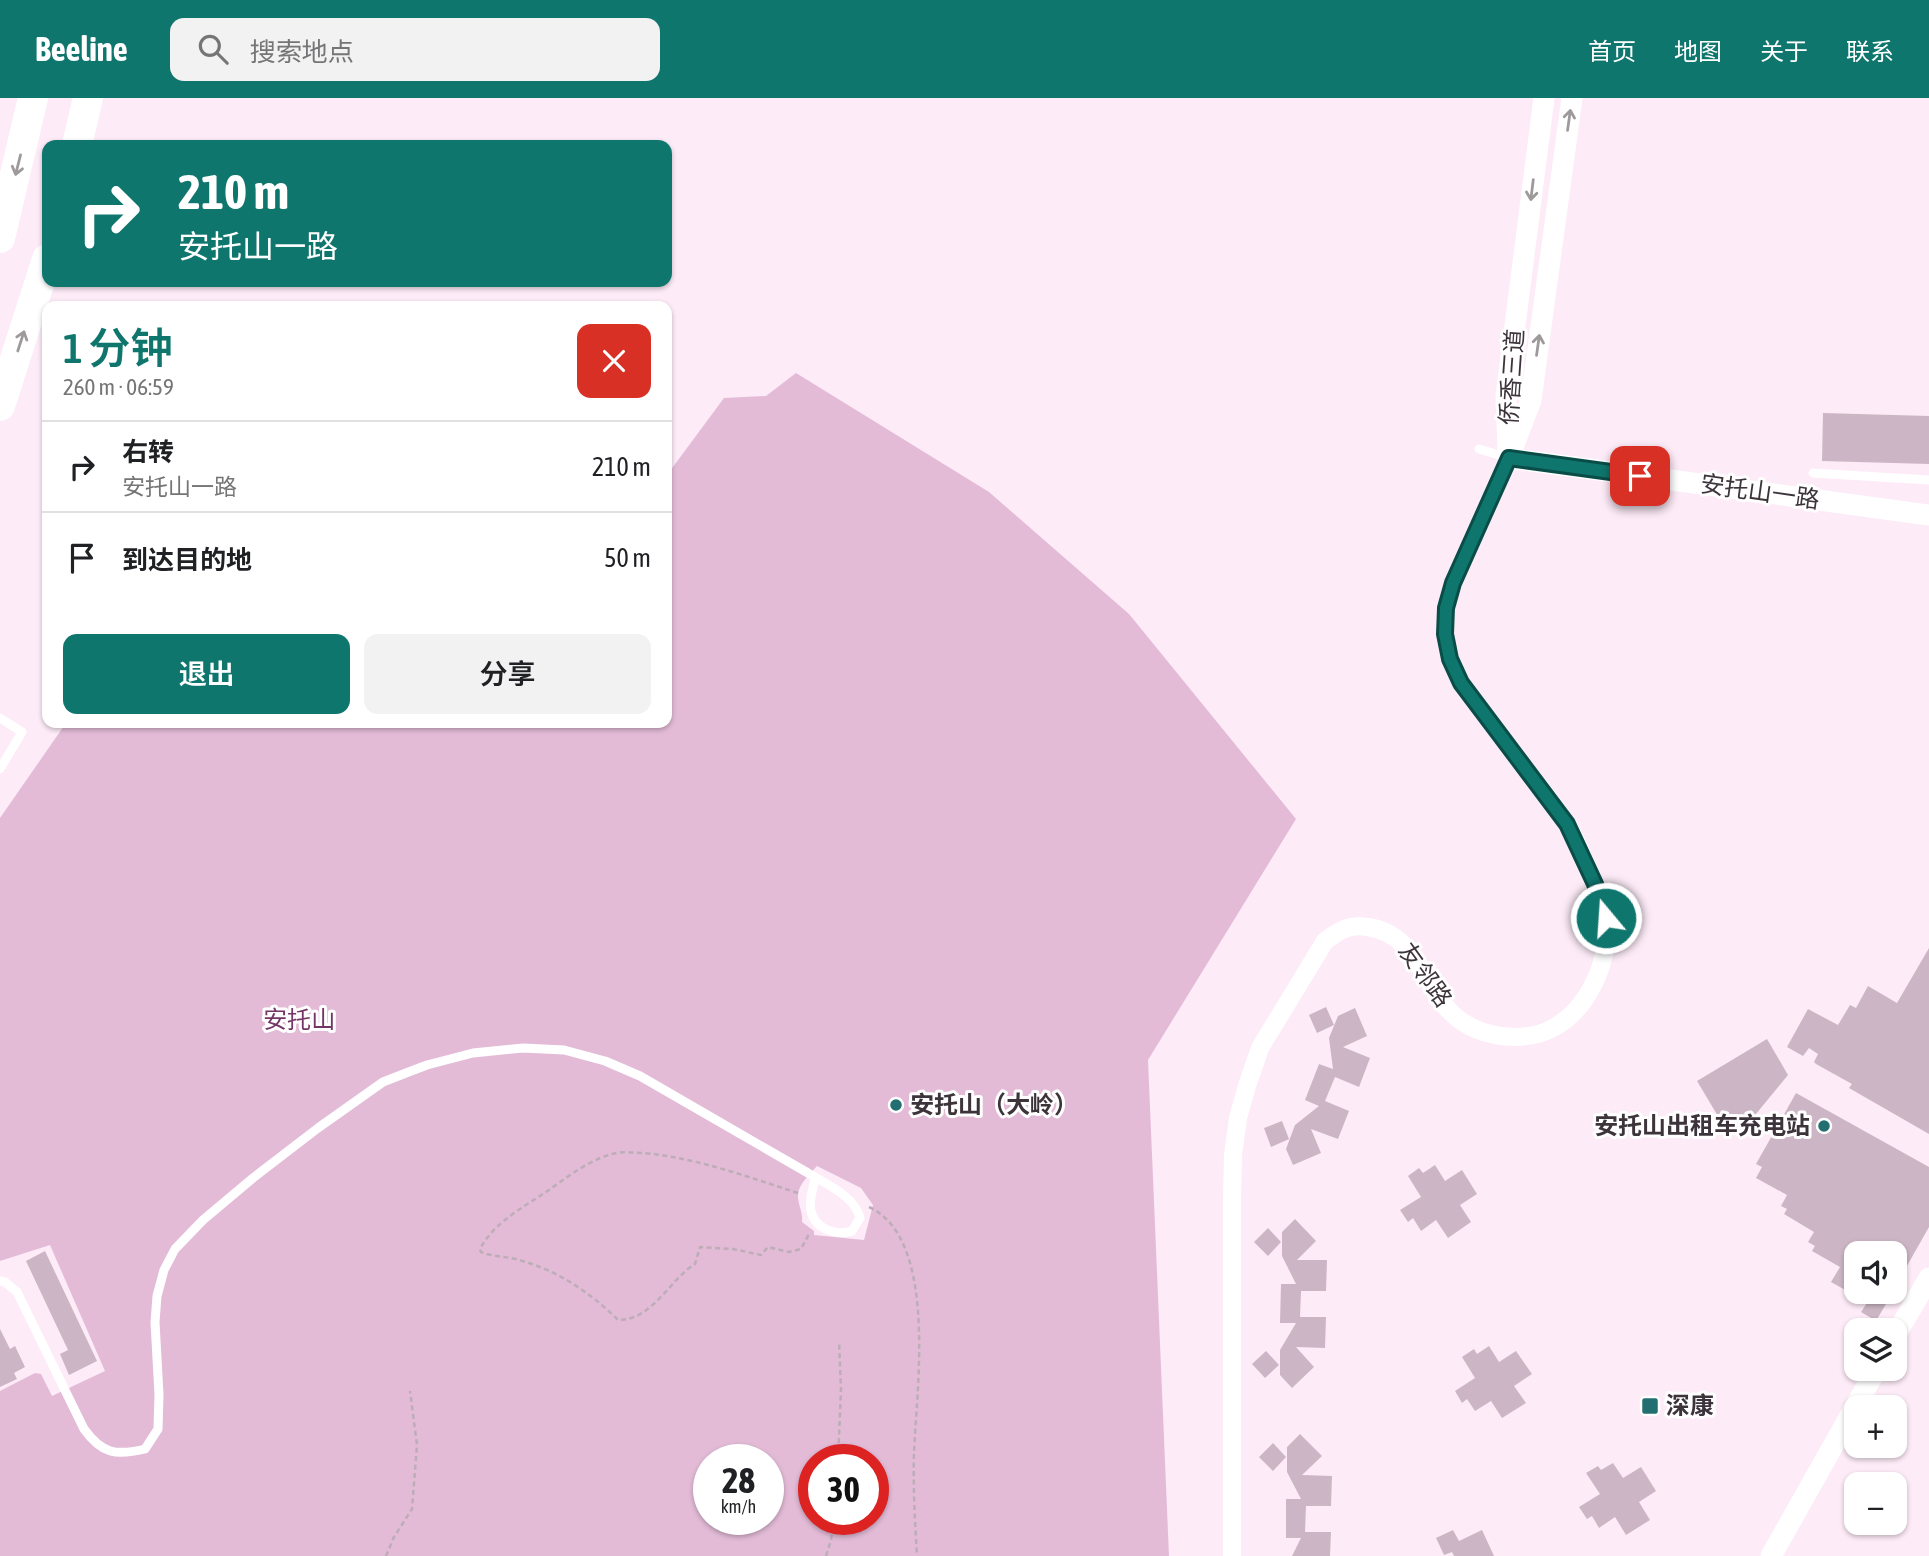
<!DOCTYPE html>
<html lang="zh">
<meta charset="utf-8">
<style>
:root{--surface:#fff;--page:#f2f2f2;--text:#202124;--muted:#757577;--line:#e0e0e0;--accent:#0f766e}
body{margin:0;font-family:"Asap Condensed","Noto Sans SC",sans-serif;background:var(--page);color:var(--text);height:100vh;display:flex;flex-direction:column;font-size:26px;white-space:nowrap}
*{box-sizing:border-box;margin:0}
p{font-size:23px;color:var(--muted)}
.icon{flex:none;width:38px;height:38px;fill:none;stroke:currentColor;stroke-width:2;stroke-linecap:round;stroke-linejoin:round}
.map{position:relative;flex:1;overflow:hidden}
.sheet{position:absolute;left:42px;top:203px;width:630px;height:427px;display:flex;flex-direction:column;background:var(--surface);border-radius:14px;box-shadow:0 2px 5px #0004}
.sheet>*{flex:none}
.hud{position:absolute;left:42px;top:42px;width:630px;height:147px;border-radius:14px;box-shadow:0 2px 5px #0004;background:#0f766e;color:#fff;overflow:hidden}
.controls{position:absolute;left:1844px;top:1143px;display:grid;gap:14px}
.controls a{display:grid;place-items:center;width:63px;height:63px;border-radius:14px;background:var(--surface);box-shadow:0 2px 5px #0004;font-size:35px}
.speed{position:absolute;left:693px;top:1346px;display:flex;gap:14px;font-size:35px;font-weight:700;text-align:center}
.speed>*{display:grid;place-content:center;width:91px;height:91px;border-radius:50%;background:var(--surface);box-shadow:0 2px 5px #0004;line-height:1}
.speed small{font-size:18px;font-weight:400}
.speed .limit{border:10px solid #d22;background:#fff;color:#111}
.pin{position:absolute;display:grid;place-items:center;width:60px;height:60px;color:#fff;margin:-30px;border-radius:14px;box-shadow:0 4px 10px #0006}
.me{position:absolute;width:77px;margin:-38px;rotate:342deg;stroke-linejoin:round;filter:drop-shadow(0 0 5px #0008)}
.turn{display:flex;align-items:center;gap:24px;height:147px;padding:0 21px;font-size:32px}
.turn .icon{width:91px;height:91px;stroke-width:2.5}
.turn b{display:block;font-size:49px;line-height:60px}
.round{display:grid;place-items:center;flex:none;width:74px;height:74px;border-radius:14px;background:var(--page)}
.head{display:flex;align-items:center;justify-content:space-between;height:119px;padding:0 21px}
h1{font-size:42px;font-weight:600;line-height:52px;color:var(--accent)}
.button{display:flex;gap:14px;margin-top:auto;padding:14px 21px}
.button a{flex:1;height:80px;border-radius:14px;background:var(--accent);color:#fff;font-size:28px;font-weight:600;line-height:80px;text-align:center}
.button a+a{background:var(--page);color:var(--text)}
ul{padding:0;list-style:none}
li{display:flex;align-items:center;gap:21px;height:91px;padding:0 21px;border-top:2px solid var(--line)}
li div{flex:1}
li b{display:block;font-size:26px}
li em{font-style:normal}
header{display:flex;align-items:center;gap:42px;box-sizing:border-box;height:98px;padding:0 35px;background:var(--accent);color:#fff}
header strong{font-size:33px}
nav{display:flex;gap:38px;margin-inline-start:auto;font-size:24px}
.search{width:490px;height:63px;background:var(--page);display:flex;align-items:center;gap:18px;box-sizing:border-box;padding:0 24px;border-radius:14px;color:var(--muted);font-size:26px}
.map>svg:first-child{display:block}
</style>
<header>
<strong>Beeline</strong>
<div class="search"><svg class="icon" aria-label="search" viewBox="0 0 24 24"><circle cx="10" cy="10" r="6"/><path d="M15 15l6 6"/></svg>搜索地点</div>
<nav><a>首页</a><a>地图</a><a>关于</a><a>联系</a></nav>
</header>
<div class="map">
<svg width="1929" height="1458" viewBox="0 0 1929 1458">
<rect width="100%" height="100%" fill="#fdebf7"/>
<path fill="#e3bbd7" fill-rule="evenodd" d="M796,275L989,394L1129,516L1296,721L1148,962L1169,1458H0V1293L35,1275L41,1276L52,1298L105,1273L50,1147L0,1163V720L66,625H667V377L724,300L766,298ZM817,1068L861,1090L873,1107L864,1142L814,1137V1133L802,1124C803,1115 799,1109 798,1100C797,1087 809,1077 817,1068ZM709,1362H768V1421H709ZM814,1362H873V1421H814Z"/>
<path fill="#ccb6c5" d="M1823,315L1929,318V366L1822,363Z
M1929,850V1036L1849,990L1852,986L1816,966L1814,964L1818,956L1809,950L1803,958L1787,949L1808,911L1838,927L1850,907L1856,910L1868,888L1897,905Z
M1326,909L1334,927L1317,935L1309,917Z
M1355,910L1367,938L1343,949L1370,960L1359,989L1335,979L1325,1003L1349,1013L1338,1041L1311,1031L1321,1055L1293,1067L1286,1051L1295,1027L1319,1008L1305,1002L1319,966L1333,971L1329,940L1338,918Z
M1767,941L1788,977L1751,1022L1728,1035L1697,983Z
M1796,995L1929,1069V1129L1895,1189V1155H1857V1176L1847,1193L1831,1184L1840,1169L1812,1153L1815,1148L1808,1144L1814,1134L1784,1116L1787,1111L1781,1108L1787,1097L1756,1080L1762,1069L1756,1066Z
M1282,1023L1289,1041L1271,1049L1264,1030Z
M1435,1067L1445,1083L1462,1072L1477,1096L1460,1107L1471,1124L1448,1140L1436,1122L1421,1133L1413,1120L1408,1124L1400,1112L1421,1099L1408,1078L1419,1070L1423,1075Z
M1295,1121L1316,1143L1297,1162H1327L1326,1193H1301L1300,1219H1326L1325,1250L1296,1249L1314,1269L1292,1290L1280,1277V1252L1296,1225H1280L1281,1186H1296L1282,1158V1134Z
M1268,1130L1281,1144L1268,1158L1254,1144Z
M45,1153L97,1263L69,1277L60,1256L68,1252L26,1163Z
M1847,1194H1893L1876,1223L1861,1214L1867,1205Z
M0,1231L10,1251L15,1248L25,1269L14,1275L17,1281L0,1289Z
M1489,1248L1499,1264L1516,1253L1532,1276L1514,1288L1526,1305L1502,1320L1491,1303L1475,1313L1467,1301L1462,1305L1455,1293L1475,1280L1462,1259L1474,1251L1477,1256Z
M1266,1253L1279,1267L1265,1280L1252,1266Z
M1300,1336L1322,1358L1302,1377L1332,1378L1331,1408H1306L1305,1434H1331L1330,1458H1292L1301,1440H1286V1401H1301L1287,1374V1349Z
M1273,1345L1286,1359L1273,1373L1259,1359Z
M1613,1365L1623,1380L1641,1369L1656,1393L1639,1404L1650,1422L1626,1437L1615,1419L1599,1430L1592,1418L1587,1421L1579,1409L1600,1396L1586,1375L1598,1368L1601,1372Z
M1453,1432L1459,1443L1482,1432L1494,1458H1454L1452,1454L1444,1457L1436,1440Z"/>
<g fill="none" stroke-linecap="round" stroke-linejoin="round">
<path stroke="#bcadb7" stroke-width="2.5" stroke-dasharray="5 3.5" stroke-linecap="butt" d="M798,1095C748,1079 697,1060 644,1055C633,1055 622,1053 612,1056C586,1063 564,1082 543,1096C520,1111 493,1126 480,1151L481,1154C493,1159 506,1158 519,1162C557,1172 591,1195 618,1222C653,1222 669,1182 695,1166L700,1149L733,1151L761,1157L768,1149L789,1154L801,1151L809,1136
M869,1109C939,1141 916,1294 914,1356C913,1390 915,1424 917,1458
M838,1362L841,1292L839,1243
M386,1458L394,1439L412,1411L417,1347L410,1293
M826,1458L831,1442L834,1421"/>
<path stroke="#fff" stroke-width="9" d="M1479,351L1509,360
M1813,375L1929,382
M0,620L22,634L0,671
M0,1183L5,1184L17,1194L84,1331C102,1356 116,1358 145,1351L158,1331L159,1297L155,1224L157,1198L164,1172L175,1151L203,1122L253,1080L318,1030L383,984L406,975L427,967L473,955L523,950L564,952L605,963L640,978L808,1075C826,1086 855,1098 860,1120L852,1133C836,1138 815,1131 811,1113C808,1102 814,1090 815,1079"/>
<path stroke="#fff" stroke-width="18" d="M1232,1458V1100L1233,1057L1238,1020L1247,988L1260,950L1325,843C1340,832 1349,826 1368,829C1412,835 1421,878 1446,909C1460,926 1480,935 1501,938C1518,940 1537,939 1553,930C1570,921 1583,906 1592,889C1603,868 1608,846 1606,823C1605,806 1596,788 1589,773C1582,757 1576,739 1566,725C1556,709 1543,693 1531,678C1508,647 1484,616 1461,585L1450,561L1445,536L1446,510L1453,485L1509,360"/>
<path stroke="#fff" stroke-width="21" d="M1508,351L1506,298L1544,0
M1509,360L1929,417
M1509,360L1531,302L1572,0
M1895,1238L1929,1180
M1771,1458L1877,1270"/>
<path stroke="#fff" stroke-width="30" d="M77,47L88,0
M0,140L33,0
M0,308L47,161"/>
</g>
<defs><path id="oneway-shaft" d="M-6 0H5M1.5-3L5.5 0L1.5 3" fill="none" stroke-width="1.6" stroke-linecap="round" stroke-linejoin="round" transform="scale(1.75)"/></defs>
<g stroke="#9e9a9c">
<use href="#oneway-shaft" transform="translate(1569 22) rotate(-82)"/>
<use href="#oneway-shaft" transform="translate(18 67) rotate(104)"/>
<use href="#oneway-shaft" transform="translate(1532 92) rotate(97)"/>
<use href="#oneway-shaft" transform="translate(21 243) rotate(-72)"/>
<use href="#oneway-shaft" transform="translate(1538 247) rotate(-82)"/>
</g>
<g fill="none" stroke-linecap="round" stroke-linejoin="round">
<defs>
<path id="route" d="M1606,820L1595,786L1567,726L1461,585L1450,561L1445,536L1446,510L1453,485L1509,360L1640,378"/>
</defs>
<use href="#route" stroke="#0a4d48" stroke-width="18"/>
<use href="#route" stroke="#0f766e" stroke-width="12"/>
</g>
<g fill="#236e71" stroke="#fefefe" stroke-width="2.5">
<circle cx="896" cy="1007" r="7"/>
<circle cx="1824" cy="1028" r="7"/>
<rect x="1641" y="1299" width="18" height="18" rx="3.5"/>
</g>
<g text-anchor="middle" stroke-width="6" stroke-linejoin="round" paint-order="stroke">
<g font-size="24" fill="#3c343a" stroke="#fefefe">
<text transform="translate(1512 279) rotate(-86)" y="8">侨香三道</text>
<text transform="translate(1760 394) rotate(8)" y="8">安托山一路</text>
<text transform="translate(1425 877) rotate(54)" y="8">友邻路</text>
</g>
<g font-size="24" fill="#733565" stroke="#fefefe">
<text x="299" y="930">安托山</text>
</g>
<g font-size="24" font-weight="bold" fill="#3c343a" stroke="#fefefe" text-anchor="start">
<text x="910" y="1015">安托山（大岭）</text>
<text x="1810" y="1036" text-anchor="end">安托山出租车充电站</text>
<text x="1666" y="1316">深康</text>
</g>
</g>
</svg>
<div class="controls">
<a><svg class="icon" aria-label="sound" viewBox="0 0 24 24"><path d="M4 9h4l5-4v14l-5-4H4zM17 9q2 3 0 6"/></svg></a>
<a><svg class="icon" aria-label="layers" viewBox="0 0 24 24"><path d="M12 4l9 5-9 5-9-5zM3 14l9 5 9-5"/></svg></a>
<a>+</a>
<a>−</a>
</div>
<div class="speed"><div>28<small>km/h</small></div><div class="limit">30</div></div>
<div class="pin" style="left:1640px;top:378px;background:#d93025"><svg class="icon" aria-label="arrive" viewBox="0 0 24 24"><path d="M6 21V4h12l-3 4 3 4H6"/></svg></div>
<svg class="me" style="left:1606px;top:820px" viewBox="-20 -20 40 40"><circle r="17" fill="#0f766e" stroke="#fff" stroke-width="3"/><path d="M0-11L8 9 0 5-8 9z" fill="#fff"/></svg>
<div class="hud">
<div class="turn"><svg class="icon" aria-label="right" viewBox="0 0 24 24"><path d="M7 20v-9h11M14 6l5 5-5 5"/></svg><div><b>210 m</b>安托山一路</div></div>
</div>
<section class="sheet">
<div class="head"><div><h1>1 分钟</h1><p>260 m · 06:59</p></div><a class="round" style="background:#d93025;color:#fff"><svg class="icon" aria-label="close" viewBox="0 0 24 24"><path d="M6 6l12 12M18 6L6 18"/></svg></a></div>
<ul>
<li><svg class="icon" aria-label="right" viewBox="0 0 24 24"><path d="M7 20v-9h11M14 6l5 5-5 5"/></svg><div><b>右转</b><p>安托山一路</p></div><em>210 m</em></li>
<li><svg class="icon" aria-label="arrive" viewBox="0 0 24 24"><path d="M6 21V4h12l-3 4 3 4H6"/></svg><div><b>到达目的地</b></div><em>50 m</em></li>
</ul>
<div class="button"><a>退出</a><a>分享</a></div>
</section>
</div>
